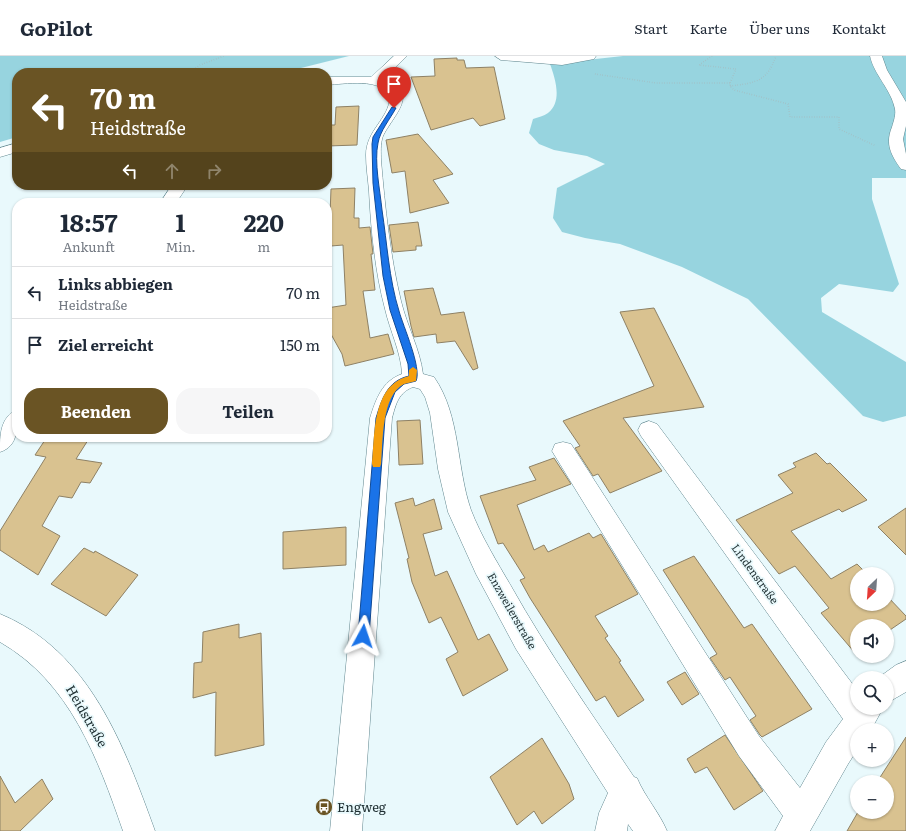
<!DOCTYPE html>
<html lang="de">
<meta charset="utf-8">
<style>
:root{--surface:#fff;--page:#f6f6f7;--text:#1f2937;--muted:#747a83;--line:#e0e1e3;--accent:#6a5424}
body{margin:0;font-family:Literata,serif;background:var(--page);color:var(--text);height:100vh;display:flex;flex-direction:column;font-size:15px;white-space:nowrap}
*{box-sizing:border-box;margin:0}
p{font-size:13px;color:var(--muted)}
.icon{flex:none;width:22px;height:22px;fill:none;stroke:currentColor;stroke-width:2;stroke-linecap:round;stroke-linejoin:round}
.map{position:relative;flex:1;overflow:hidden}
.details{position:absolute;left:12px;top:142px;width:320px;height:244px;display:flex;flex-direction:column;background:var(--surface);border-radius:16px;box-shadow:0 1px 3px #0004}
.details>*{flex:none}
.guide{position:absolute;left:12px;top:12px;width:320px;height:122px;border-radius:16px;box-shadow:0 1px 3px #0004;background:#6a5424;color:#fff;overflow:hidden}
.needle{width:26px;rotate:205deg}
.controls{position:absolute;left:850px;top:511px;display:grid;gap:8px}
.controls a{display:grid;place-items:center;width:44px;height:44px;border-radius:50%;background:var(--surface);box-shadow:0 1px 3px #0004;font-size:20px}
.pin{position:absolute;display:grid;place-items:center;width:34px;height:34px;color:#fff;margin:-41px -17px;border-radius:50% 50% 50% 0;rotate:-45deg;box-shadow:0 0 4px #0007}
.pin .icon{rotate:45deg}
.me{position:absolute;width:44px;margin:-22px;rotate:5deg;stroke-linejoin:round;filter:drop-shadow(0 0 3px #0008)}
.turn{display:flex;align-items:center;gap:14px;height:84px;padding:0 12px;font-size:18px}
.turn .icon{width:52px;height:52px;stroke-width:2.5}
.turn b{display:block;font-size:28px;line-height:34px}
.lanes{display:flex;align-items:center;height:38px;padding:0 12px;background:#0003;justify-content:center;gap:20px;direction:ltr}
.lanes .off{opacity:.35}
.eta{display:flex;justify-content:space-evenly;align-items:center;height:68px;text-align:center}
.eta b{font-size:24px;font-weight:700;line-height:28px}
.cta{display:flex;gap:8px;margin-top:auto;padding:8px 12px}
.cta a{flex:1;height:46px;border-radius:16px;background:var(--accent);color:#fff;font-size:16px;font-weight:700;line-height:46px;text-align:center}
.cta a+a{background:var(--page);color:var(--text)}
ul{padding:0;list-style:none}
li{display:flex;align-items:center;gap:12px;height:52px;padding:0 12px;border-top:1px solid var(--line)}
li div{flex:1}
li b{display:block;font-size:15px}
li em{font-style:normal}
header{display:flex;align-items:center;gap:24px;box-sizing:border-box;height:56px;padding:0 20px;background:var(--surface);border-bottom:1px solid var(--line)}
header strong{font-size:19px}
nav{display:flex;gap:22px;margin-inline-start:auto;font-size:14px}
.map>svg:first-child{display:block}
</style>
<header>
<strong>GoPilot</strong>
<nav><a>Start</a><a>Karte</a><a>Über uns</a><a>Kontakt</a></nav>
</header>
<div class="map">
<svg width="906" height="775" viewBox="0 0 906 775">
<rect width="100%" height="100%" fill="#e9f9fc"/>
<path fill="#97d4df" d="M0,0H349L281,17H17V81L0,86Z
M623,0H906V122H872V143L899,228L893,236L839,228L821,242L822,256L906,306V360L883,366L863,360L748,243L682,211L620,188L585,182L562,176L553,162L557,132L605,108L587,100L554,94L539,88L529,77L533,63C538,61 544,60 548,57C563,45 555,22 550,8Z"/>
<path fill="#d9c290" stroke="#8e8165" d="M457,2V4H464L466,12L494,11L505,63L480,70L473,62L431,74L411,21L435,20L434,3Z
M359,50L357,89L327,90V69H335L336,51Z
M418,78L453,118L433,124L449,147L410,157L405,115L392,117L386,84Z
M355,132L354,162H359V172L370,171L373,198H371L375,234L363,235L370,282L388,278L394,298L345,310L342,298L327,271V252L346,249L343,189L331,190L330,159L331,133Z
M418,166L422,190H416V194L393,196L389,169Z
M433,232L441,259L464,256L478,312L473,314L455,285L437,287L436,278L414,281L411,270L404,235Z
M654,252L704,351L623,362L662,415L610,437L598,418L593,420L575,392L580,390L563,365L654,330L620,256Z
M420,364L423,408L399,409L397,365Z
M47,381H90L76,403L102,407L90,427L81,426L72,442L59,440L42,470L60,480L38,519L0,494V475L46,401L35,399Z
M816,397L827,408L830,407L867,444L842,456L839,453L791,475L831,523L857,508L867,518H857V548H887V540L906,560V563L887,576V570H857V596L855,597L821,557L829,552L795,510L779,518L736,464L793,437L778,419L796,411L793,407Z
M554,402L571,428L517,449L534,494L544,489L548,496L589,477L593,482L601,478L638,538L595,560L608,580L605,582L621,605L619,606L644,644L618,661L605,640L596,645L530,542L520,524L525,522L503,487L498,488L480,440L536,424L529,411Z
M413,442L415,450L434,443L442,473L423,478L435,520L447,515L478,584L489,578L508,614L463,640L446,603L458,596L441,561L429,567L412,526L407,503L409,502L395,447Z
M906,452V499L878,471Z
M346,471V509L283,513V476Z
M84,492L94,497L95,495L138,519L106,560L51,528Z
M694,500L744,572L752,568L812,653L762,681L760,679L750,664L756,660L730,621L725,624L710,602L717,598L663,514Z
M239,568V582L261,577L264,689L215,700L216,636L193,642L194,607L202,606L203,576Z
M685,616L699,638L682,649L667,626Z
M725,679L763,735L734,754L707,711L695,717L687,703Z
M906,681V775H847L858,756H887V726H877Z
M542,682L569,728L574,743L542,768L534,755L517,769L490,721Z
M0,720L15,747L42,723L53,743L20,775H0Z"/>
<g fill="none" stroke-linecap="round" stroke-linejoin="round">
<defs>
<path id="minor" d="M394,0H407L383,23C423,34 392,61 383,80C380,88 381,97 381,104C385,151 390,199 401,245C407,270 420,293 423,318L434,321C461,360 456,411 471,454C481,480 497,506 511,530C548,596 592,658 634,721L637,722C645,741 659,756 667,775H633L628,768L627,775H595L599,757L608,737L516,593L476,518L448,456L438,413L430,357L425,341L420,333L413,331C398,337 396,348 392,362L362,775H330L370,362C376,343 382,325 402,318C401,296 390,275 385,253C375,215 371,175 369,135C368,123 366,111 366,99C366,74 389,63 390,41C382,21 344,28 327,29V21H371Z
M495,0H596L594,3L562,9L501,4Z
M870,0H882L887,14L906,46V70L903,83L906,98V114L901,113C891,99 885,88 892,71C894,64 896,59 895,53C891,33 874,19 870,0Z
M17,87V96L0,101V92Z
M172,129H188L176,147H160Z
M17,354C17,371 19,390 0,396C0,379 0,361 17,354Z
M649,365L657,368L857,634V652H883L871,674H857V694L848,708L810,775H775L783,760L739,700L552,395L555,388L563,386L571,388L759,680L800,732L826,686L843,663L641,380L638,374L641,368Z
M0,558C90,595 124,690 155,775H123C98,703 70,626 0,586Z
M906,605V636L887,647V622H878L896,609Z"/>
</defs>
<use href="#minor" stroke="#61878f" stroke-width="1"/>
<path stroke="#a7b7ba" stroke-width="1.5" stroke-dasharray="0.5 2" stroke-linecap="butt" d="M712,0L699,9L736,13L730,27
M193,17L190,16L200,9L224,0
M595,18L656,27H730V30L734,34L788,48L790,61H839V73L876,90
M730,30C755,27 767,26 776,0"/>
<use href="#minor" fill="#fff" fill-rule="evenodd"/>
</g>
<path fill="#1a73e8" stroke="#114b97" d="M392,51L396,52C390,63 380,75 378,87C374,106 380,134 382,154C387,187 389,223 399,255C403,270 422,312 416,325L404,328L395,336L385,362L369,580L367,584L363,585L359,584L358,580L376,362C382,343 387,325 409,320L408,308L390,254L383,220L373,127L372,88L373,81Z"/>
<path fill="#f59e0b" d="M413,311L417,314L416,325C412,326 408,327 404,328C381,339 383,387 381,408L380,411H373L372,408C375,378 372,329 409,320V314Z"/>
<defs>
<symbol id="bus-disc" viewBox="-11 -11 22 22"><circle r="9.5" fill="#6a5424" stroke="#e9f9fc"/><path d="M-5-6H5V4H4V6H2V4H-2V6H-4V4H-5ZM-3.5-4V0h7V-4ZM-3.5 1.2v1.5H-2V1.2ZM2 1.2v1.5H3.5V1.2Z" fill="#fff"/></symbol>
</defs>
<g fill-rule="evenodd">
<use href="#bus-disc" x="314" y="741" width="20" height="20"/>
</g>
<g text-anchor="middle" stroke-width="3.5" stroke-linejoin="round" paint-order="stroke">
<g font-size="11" fill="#1e2e31" stroke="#e9f9fc">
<text transform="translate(755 518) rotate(54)" y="4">Lindenstraße</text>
<text transform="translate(512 555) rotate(60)" y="4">Enzweilerstraße</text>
</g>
<g font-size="13" fill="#1e2e31" stroke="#e9f9fc">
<text transform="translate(87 660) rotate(60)" y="5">Heidstraße</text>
</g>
<g font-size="13" fill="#1e2e31" stroke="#e9f9fc" text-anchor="start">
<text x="337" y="756">Engweg</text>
</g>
</g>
</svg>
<div class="controls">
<a><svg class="needle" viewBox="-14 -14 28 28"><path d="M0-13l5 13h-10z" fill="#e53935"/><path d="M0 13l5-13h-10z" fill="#747a83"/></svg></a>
<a><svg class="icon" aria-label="sound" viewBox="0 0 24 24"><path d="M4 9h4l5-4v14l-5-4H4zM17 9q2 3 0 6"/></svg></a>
<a><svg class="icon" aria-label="search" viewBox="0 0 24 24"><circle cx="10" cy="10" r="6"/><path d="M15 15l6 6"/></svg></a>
<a>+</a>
<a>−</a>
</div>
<div class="pin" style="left:394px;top:52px;background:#d93025"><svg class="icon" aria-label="arrive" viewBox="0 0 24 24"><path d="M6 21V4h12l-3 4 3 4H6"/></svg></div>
<svg class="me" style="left:363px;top:580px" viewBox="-20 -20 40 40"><path d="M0-17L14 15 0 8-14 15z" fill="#1a73e8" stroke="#fff" stroke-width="4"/></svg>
<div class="guide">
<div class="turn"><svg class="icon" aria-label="left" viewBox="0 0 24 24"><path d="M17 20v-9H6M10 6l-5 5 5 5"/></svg><div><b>70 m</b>Heidstraße</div></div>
<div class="lanes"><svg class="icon" aria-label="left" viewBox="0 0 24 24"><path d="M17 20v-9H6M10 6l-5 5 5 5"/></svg><svg class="icon off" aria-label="ahead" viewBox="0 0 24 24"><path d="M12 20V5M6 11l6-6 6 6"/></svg><svg class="icon off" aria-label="right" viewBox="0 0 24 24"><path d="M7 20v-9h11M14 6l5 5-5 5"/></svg></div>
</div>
<section class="details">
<div class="eta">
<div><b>18:57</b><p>Ankunft</p></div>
<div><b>1</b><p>Min.</p></div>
<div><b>220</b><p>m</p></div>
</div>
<ul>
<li><svg class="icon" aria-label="left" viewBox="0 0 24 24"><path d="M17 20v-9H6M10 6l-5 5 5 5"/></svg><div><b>Links abbiegen</b><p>Heidstraße</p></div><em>70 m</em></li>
<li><svg class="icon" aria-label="arrive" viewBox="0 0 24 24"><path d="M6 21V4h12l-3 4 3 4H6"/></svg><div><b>Ziel erreicht</b></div><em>150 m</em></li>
</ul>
<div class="cta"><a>Beenden</a><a>Teilen</a></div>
</section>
</div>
